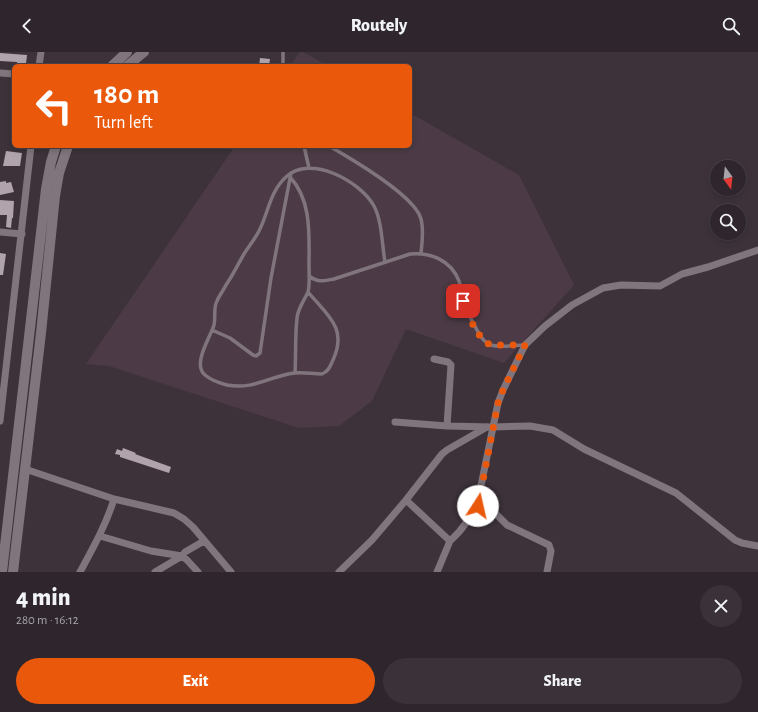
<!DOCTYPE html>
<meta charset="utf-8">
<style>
:root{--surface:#2e262c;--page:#3a3238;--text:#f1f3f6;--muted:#a7a5a9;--line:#494348;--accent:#ea580c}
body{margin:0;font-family:"Alegreya Sans",sans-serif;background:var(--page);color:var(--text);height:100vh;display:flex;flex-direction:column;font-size:15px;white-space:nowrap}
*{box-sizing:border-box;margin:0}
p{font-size:13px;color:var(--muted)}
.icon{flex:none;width:22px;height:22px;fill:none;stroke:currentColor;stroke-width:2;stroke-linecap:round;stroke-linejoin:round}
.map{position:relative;height:520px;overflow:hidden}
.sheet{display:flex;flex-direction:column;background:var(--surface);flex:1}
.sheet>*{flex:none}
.guide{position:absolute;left:12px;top:12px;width:400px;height:84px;border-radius:6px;box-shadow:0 2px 6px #0003,0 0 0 1px var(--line);background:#ea580c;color:#fff;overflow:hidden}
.needle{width:26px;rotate:165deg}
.controls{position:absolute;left:710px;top:108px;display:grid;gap:8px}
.controls a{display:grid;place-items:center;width:36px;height:36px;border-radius:50%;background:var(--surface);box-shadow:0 2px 6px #0003,0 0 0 1px var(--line);font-size:20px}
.pin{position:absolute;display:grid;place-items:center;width:34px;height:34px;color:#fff;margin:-17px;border-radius:8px;box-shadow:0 2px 6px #0006}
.me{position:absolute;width:44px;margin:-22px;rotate:10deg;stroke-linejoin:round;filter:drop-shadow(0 0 3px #0008)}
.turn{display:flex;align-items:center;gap:14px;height:84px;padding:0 16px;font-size:18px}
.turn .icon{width:52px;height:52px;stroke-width:2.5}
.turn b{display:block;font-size:28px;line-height:34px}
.round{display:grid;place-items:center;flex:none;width:42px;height:42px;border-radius:21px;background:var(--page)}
.overview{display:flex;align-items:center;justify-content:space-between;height:68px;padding:0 16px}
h1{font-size:24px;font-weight:800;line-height:30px}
.button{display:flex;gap:8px;margin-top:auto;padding:8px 16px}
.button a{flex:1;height:46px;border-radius:24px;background:var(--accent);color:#fff;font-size:16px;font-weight:800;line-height:46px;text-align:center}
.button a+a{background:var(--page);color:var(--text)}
header{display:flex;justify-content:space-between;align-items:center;height:52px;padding:0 16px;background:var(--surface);font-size:18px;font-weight:800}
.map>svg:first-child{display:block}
</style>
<header><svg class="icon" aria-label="back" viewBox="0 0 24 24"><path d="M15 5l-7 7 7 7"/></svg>Routely<svg class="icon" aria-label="search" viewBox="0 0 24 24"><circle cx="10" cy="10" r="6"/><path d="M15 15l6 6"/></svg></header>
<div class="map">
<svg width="758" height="520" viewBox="0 0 758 520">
<rect width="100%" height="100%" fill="#3d323a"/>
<path fill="#4c3b46" d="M300,0H303L328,14H290Z
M410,61L519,123L574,233L504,311L406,277L372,349L339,374L299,376L109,314L86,312L235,94H410Z"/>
<path fill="#b0a3ab" d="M0,1L27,3L26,12L17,11V10L0,9Z
M260,6L270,7L269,14H259Z
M6,99L22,101L20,114H3Z
M6,129V131L11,130L14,140L0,143V130Z
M0,148L14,149L13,166H12L11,176L6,175L7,163H0Z
M0,201L6,202L3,223H0Z
M123,396L136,401L135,402L171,415L169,421L120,405V403L115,402L117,397L122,399Z"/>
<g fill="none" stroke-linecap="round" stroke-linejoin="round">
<path stroke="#81757d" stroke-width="3.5" d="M283,14V0
M304,94L309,116
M329,94C350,106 415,144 421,167C424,178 422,191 421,201
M290,125C312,149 309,183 309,213C309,221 310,233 308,240C304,249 298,256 297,266C295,284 296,303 295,321
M309,224C318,231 323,229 334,227L410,202C430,200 451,208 459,229C461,236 462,244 464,250C467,260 472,269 477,278C480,284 484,291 491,293C499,296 515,293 524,293
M308,240C327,263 348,276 333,308C330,314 329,319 322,322C313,322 303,320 295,321C269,324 255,338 227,333C219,331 211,328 205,323C192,312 210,286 214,273C216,265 213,256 217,249C219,244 223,239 226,233C233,223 238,212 244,202C249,194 255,187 259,179C268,162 270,139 286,125C310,102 360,129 374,154C382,169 382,193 385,210
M212,278L230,286L253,303L256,304L260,301L271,226L291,121"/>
<path stroke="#81757d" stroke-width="7" d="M39,14L41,0
M0,21L14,22
M0,180L22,182
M434,307L448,310L451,313L447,374
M0,369L31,94
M395,370L447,374L493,375L530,374L553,378L584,397L676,441L735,488L742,491L758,494
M25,417L114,447L174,461L184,467L193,475L231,520
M478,452L494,460L507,473L549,493L551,499L547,520
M100,484L151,499L182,504L187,508L198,520
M450,489L406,448L442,402L447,398L487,375
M80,520C93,496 106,473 114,447
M155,520L182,504L185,500L204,489
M339,520L372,488L406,448
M437,520L450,489L459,480L476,458L498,351L503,338L525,293L545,274L572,253L603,236L621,233L660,234L682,222L708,215L758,198"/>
<path stroke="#81757d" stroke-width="10" d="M112,14L127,0
M127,14L144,0
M2,520L46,137L51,110L56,94
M13,520L41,281L55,144L59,121L68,94"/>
</g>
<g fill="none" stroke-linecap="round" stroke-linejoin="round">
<path stroke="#ea580c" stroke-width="7" stroke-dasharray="0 12.6" d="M463,249C469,265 476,284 490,293H525L503,338L498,351L478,454"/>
</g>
</svg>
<div class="controls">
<a><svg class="needle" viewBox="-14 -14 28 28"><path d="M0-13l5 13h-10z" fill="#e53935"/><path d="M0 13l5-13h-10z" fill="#a7a5a9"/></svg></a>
<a><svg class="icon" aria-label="search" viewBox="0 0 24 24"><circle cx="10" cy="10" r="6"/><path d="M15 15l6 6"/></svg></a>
</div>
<div class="pin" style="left:463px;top:249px;background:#d93025"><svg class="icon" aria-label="arrive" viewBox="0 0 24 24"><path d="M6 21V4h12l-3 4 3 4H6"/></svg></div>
<svg class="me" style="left:478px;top:454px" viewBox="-20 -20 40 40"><circle r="19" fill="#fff"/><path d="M0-13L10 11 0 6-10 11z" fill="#ea580c"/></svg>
<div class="guide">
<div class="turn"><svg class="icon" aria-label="left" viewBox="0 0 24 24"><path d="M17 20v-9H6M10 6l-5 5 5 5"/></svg><div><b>180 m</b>Turn left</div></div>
</div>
</div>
<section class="sheet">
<div class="overview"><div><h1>4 min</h1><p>280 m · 16:12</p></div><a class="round"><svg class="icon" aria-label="close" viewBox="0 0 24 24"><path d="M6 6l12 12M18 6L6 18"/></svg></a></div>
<div class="button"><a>Exit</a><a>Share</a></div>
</section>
